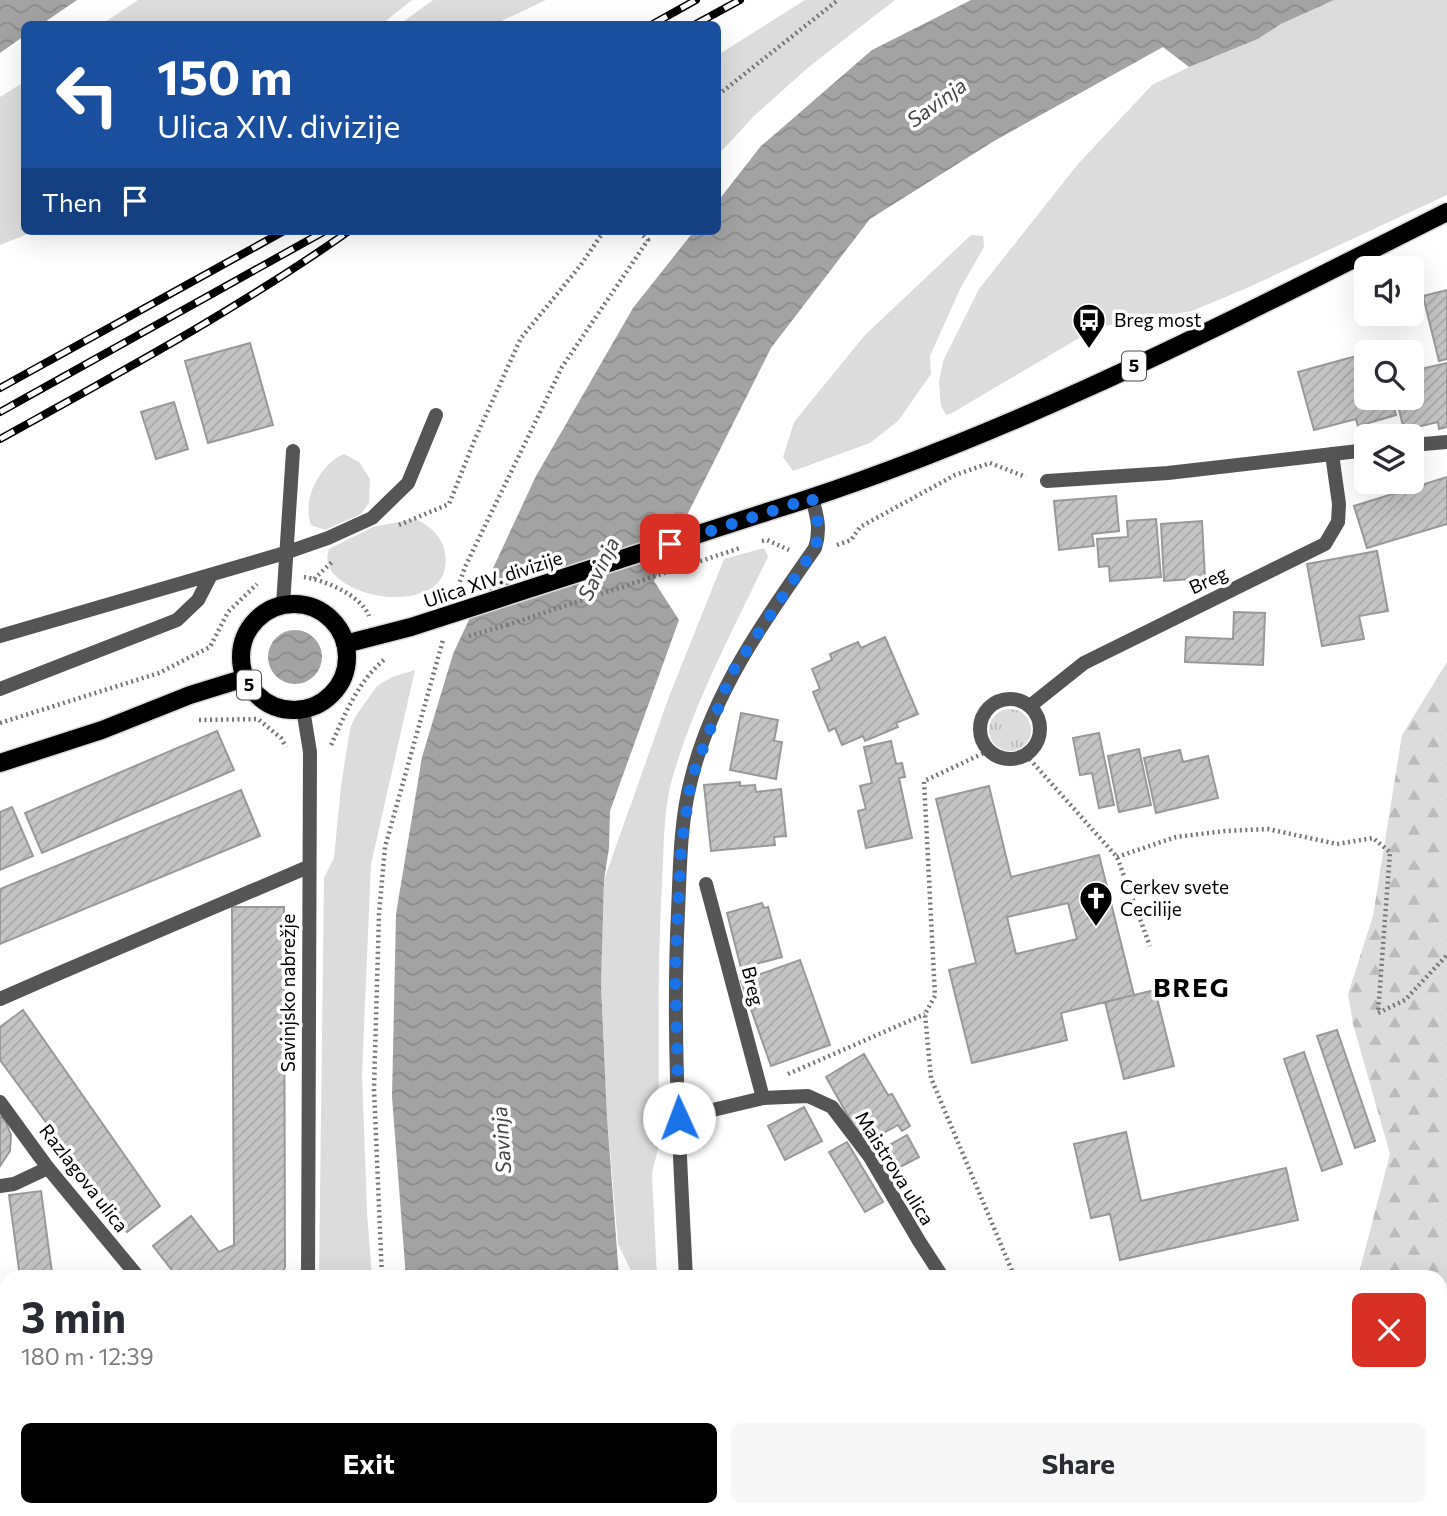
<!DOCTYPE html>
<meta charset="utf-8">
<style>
:root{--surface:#fff;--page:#f7f7f7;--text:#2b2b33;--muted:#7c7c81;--accent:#000}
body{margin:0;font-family:Commissioner,sans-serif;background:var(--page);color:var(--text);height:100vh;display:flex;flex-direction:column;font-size:26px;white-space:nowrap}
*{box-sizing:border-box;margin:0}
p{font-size:23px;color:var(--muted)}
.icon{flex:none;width:38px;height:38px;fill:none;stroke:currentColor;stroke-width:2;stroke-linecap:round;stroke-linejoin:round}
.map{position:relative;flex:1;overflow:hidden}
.details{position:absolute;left:0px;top:1270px;width:1447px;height:247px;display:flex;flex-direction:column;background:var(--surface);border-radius:21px 21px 0 0;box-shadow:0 7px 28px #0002}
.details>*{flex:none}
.banner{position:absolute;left:21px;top:21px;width:700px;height:214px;border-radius:10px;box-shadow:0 7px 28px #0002;background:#1a4fa0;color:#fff;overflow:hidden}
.tools{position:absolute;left:1354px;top:256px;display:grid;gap:14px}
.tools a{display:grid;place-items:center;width:70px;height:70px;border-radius:10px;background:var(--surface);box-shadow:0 7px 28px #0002;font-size:35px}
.pin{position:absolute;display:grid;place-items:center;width:60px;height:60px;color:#fff;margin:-30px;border-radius:14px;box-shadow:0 4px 10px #0006}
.me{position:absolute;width:77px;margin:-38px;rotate:358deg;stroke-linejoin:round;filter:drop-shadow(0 0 5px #0008)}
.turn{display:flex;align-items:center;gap:24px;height:147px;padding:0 21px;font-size:32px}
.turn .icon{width:91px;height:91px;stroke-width:2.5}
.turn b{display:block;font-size:49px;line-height:60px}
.then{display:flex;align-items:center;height:66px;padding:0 21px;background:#0003;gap:14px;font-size:26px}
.round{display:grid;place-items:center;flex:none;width:74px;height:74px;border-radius:10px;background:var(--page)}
.overview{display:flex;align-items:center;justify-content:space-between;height:119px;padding:0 21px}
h1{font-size:42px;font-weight:700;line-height:52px}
.action{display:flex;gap:14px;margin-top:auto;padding:14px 21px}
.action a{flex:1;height:80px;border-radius:10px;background:var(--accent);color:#fff;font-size:28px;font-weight:700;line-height:80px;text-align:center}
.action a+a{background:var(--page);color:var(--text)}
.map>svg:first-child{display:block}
</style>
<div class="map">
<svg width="1447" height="1516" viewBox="0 0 1447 1516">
<defs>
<pattern id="forest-firs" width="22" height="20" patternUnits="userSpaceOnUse" patternTransform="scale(1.75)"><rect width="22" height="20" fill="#dcdcdc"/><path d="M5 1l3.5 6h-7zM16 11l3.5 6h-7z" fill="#bbb"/></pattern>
<pattern id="park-tufts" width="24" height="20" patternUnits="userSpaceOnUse" patternTransform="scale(1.75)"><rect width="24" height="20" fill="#dcdcdc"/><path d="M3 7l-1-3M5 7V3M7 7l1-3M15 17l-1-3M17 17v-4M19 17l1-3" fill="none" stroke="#bbb"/></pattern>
<pattern id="water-waves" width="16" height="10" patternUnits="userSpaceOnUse" patternTransform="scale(1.75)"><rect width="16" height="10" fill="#a3a3a3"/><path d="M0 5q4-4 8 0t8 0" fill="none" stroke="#8b8b8b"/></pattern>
<pattern id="building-hatch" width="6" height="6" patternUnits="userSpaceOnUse" patternTransform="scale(1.75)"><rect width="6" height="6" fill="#c4c4c4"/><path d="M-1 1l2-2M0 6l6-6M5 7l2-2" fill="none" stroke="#a7a7a7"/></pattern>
</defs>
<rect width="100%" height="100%" fill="#fff"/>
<path fill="#dcdcdc" d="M138,0H412L382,24H102Z
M433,0H546L495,24H400Z
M805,0H895L810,66L754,116L718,155V90L720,86L718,87V55Z
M1334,0H1447V195L1247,288L1192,311L1098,327L952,413L946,415L941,406L939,382L943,361L979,289L1078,164L1152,85L1189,67L1258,39L1281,24Z
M24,82V231H35L0,245V97Z
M971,235L983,236L984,247L960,289L930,356L931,374L898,421L870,443L793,471L783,457L794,422L865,335Z
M344,454L359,462L370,479L369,503L361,514L325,530L311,525C302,499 319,465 344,454Z
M414,519C429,524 443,537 445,553C457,625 310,598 329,549L373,527Z
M764,548L768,557C733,630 693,704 671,783C663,815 664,850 662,883C657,971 659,1058 659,1145L652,1173L657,1277H634L618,1244L607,1117L601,985L604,880L670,694L724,559Z
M415,670L371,864L362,1074L367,1212L372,1277H319L324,878L334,858L341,786L350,729L355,717L377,686L392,677Z
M1440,1305H1447V1516H1291L1289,1510H1440Z"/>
<path fill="url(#forest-firs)" d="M1447,662V1305H1440V1278L1358,1277L1390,1154L1353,1024L1348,994L1373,916L1402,735Z"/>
<path fill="url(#park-tufts)" d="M989 730a21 21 0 1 1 42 0a21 21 0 1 1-42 0Z
M172,1510H383V1516H162Z
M717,1510H955L958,1516H717Z"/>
<path fill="url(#water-waves)" d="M0,0H77L42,24H24V36L0,53Z
M971,0H1334L1281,24L1258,39L1189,67L1163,47L994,141L870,219L771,348L654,581L679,620L610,811L609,848L604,880L601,985L607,1117L619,1277L406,1278L392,1097L396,914L422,757L453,654L536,476L633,308L694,231H718V201L761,146L872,50Z
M268 657a27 27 0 1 1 54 0a27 27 0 1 1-54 0Z
M416,1510H630V1516H416Z"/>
<path fill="url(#building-hatch)" stroke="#999" stroke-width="2" fill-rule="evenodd" d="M1447,290V359L1439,361L1423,296Z
M250,343L273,425L208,443L185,361Z
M1367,353V397H1391L1396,415L1358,426L1356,419L1314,430L1298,372Z
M1447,363V427L1439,429L1438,422L1404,430L1396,397H1412V371Z
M174,402L188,449L156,459L141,412Z
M1447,477V524L1367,548L1354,506Z
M1116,496L1119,531L1092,534L1094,546L1059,550L1054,501Z
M1156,519L1161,577L1110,581L1109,566L1099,567L1097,539L1128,537L1127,521Z
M1202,521L1205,578L1164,581L1161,524Z
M1377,551L1388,611L1359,616L1364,639L1322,646L1307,564Z
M1234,612L1265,613L1263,665L1185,662L1186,637L1233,639Z
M885,637L918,714L896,723L898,727L865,741L863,736L842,745L835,728L829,731L813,692L820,689L812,669L832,660L830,654L858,642L861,648Z
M741,713L778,720L774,741L782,742L776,779L730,770Z
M217,731L234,770L42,853L25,813Z
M1099,733L1114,805L1099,808L1092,773L1080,775L1073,738Z
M891,741L896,764L902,763L905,777L899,778L912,838L866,848L858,811L866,809L860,786L872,783L864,747Z
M1139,749L1151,805L1119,812L1108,756Z
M1180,750L1183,762L1208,756L1218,798L1156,813L1144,758Z
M740,782V786L755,785L756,792L781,789L786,836L774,837L775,845L711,851L704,785Z
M989,786L1011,877L1099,855L1134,995L1061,1013L1067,1040L972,1063L949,970L976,963L936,799ZM1068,903L1077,939L1016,954L1007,917Z
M241,790L260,836L0,944V889Z
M12,807L33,856L0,870V812Z
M762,903L764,908L768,907L782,957L741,968L727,913Z
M232,907H284L285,1267L280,1278H178L153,1246L191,1216L219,1252L234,1245Z
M800,960L830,1045L771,1066L741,981Z
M1155,990L1174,1066L1124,1079L1105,1002Z
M23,1010L160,1206L127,1232L0,1060V1027Z
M1337,1030L1375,1141L1355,1148L1317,1036Z
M1304,1052L1342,1164L1322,1171L1284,1059Z
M864,1054L888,1095L892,1094L910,1126L902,1131L898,1125L864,1144L826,1077Z
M804,1107L822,1141L785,1160L768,1126Z
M0,1116L5,1120L11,1135L10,1151L0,1166Z
M1126,1132L1141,1201L1286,1168L1298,1220L1120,1260L1110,1214L1091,1218L1074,1144Z
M907,1135L919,1157L889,1173L877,1152Z
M847,1142L883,1202L865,1212L829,1152Z
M41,1191L52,1273L20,1277L9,1195Z
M7,1347V1378L0,1379V1348Z
M7,1469V1510H49L50,1516H1L0,1470Z"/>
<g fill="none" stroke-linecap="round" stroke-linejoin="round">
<defs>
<path id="primary" d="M773,510C1008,437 1228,322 1447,212
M241 657a53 53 0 1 1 106 0a53 53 0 1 1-106 0Z
M345,644L411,627
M0,763L102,730L190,695L245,678"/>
</defs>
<use href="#primary" stroke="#dbdbdb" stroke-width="21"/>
<path stroke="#777" stroke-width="4.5" stroke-dasharray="2 3.5" stroke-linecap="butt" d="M718,95L838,0
M399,525L449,504L475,439L521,338L580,266L604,231
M762,541L767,540L789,550
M837,545L851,540L860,527L955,475L990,463L1026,477
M304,577C324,580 361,595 369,616
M314,579L333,561
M458,587L465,567L562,367L648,240L638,231
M507,625L740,548
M199,720L258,719L281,738L286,747
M0,723L159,673L210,647L228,612L257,584
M331,745C345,714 358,681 385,659
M988,751L924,781L935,996L925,1014L931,1078L1015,1278
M1026,755L1117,857L1150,946
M1117,857L1176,837L1225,831L1268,829L1337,844L1373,838L1390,852L1378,1013L1405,1000L1447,955
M788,1074L925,1014
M382,1278L374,1089L379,914L385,847L443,640
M166,1510V1516
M394,1510V1516
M773,1510V1516
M315,1516V1510"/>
<path stroke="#555" stroke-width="14" d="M283,605L293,451
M0,636L285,553L328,538L372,518L408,483L436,415
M0,689L177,620L198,600L211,575
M980 729a30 30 0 1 1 60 0a30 30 0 1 1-60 0Z
M1030,706L1084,663L1325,544L1338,522L1339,504L1332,454
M706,884L763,1098"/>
<path stroke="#555" stroke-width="14" d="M0,999L48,978
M0,1186L14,1184L48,1168"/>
<path stroke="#555" stroke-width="14" d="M1412,445L1447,442
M1047,481L1168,473L1367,450
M303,709L310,752L308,1278
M48,978L308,867
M0,1102L48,1168L139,1278
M679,1118L763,1098L808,1096L832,1107L870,1157L919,1241L943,1278
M0,1449L7,1448
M799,1510L802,1516
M1278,1510L1281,1516"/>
<path stroke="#555" stroke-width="14" d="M686,1278C680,1156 672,1034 678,912C680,868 680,822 691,780C712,693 765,619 815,548C821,529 817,516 812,498
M696,1510V1516"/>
<use href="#primary" stroke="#000" stroke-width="18"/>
<defs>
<path id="rail" d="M653,24L696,0
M696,24L740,0
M0,388L284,231
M0,412L325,231
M0,439C119,373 238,309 349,231"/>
</defs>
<use href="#rail" stroke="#000" stroke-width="8"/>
<use href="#rail" stroke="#fff" stroke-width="5" stroke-dasharray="16" stroke-linecap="butt"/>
<defs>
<path id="primary-bridge" d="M411,627L773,510"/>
</defs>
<use href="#primary-bridge" stroke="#dbdbdb" stroke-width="21" stroke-linecap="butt"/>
<path stroke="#777" stroke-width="4.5" stroke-dasharray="2 3.5" stroke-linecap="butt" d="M469,636L507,625"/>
<use href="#primary-bridge" stroke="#000" stroke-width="18"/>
</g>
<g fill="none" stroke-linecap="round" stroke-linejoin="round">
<path stroke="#1a73e8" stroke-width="12" stroke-dasharray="0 21.6" d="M670,544L812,498C817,516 821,529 815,548L731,674L691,780L681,849L675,974L679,1118"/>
</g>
<defs>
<symbol id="bus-pin" viewBox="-11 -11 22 30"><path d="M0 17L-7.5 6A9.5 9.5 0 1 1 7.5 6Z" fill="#000" stroke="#fff"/><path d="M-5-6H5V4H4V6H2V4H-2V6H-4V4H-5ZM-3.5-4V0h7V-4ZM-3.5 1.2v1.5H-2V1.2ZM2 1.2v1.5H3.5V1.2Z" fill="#fff"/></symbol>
<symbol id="church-pin" viewBox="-11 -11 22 30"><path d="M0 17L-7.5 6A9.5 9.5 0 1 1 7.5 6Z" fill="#000" stroke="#fff"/><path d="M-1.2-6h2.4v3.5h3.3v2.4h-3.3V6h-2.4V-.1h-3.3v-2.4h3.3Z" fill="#fff"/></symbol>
</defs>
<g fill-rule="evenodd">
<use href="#bus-pin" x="1070" y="301" width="38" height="52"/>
<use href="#church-pin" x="1077" y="879" width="38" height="52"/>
</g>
<g text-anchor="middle" stroke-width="7" stroke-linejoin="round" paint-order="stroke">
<g fill="#fff" stroke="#4c4c4c" stroke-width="2">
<rect x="1122" y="351.5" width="24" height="29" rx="5"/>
<rect x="237" y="670.5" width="24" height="29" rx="5"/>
</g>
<g font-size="18" font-weight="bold" fill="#000">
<text x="1134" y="372">5</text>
<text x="249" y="691">5</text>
</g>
<g font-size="19" fill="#000" stroke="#fff" text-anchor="start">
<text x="1114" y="327">Breg most</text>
<text x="1120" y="894">Cerkev svete<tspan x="1120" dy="22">Cecilije</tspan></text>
</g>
<g font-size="19" fill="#000" stroke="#fff">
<text transform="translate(493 579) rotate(-18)" y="7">Ulica XIV. divizije</text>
<text transform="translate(1208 580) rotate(-25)" y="7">Breg</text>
<text transform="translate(753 986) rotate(76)" y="7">Breg</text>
<text transform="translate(288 993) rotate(-90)" y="7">Savinjsko nabrežje</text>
<text transform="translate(895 1168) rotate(58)" y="7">Maistrova ulica</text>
<text transform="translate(84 1178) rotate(52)" y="7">Razlagova ulica</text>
</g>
<g font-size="21" font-style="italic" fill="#444" stroke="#fff">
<text transform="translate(937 103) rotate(-36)" y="7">Savinja</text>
<text transform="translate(599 569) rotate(-64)" y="7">Savinja</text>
<text transform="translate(502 1140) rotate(-94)" y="7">Savinja</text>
</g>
<g font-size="26" font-weight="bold" letter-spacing="2" fill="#000" stroke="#fff">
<text x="1192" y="997">BREG</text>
</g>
</g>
</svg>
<div class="tools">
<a><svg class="icon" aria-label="sound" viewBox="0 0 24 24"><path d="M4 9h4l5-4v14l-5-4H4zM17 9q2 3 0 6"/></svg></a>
<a><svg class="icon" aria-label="search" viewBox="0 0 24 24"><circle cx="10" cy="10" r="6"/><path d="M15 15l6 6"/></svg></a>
<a><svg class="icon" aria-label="layers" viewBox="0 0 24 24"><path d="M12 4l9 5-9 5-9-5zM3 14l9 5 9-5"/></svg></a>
</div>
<div class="pin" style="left:670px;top:544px;background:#d93025"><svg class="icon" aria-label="arrive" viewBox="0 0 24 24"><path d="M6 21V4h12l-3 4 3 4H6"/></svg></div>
<svg class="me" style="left:679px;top:1118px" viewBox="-20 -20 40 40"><circle r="19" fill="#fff"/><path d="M0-13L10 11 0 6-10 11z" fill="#1a73e8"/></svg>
<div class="banner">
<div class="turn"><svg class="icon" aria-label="left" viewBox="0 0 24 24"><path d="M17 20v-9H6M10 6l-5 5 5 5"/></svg><div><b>150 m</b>Ulica XIV. divizije</div></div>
<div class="then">Then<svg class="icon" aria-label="arrive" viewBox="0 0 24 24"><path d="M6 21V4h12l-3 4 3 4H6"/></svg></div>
</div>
<section class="details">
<div class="overview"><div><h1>3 min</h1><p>180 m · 12:39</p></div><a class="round" style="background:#d93025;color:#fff"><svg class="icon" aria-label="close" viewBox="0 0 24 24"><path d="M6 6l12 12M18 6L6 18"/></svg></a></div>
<div class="action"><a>Exit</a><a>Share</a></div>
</section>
</div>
